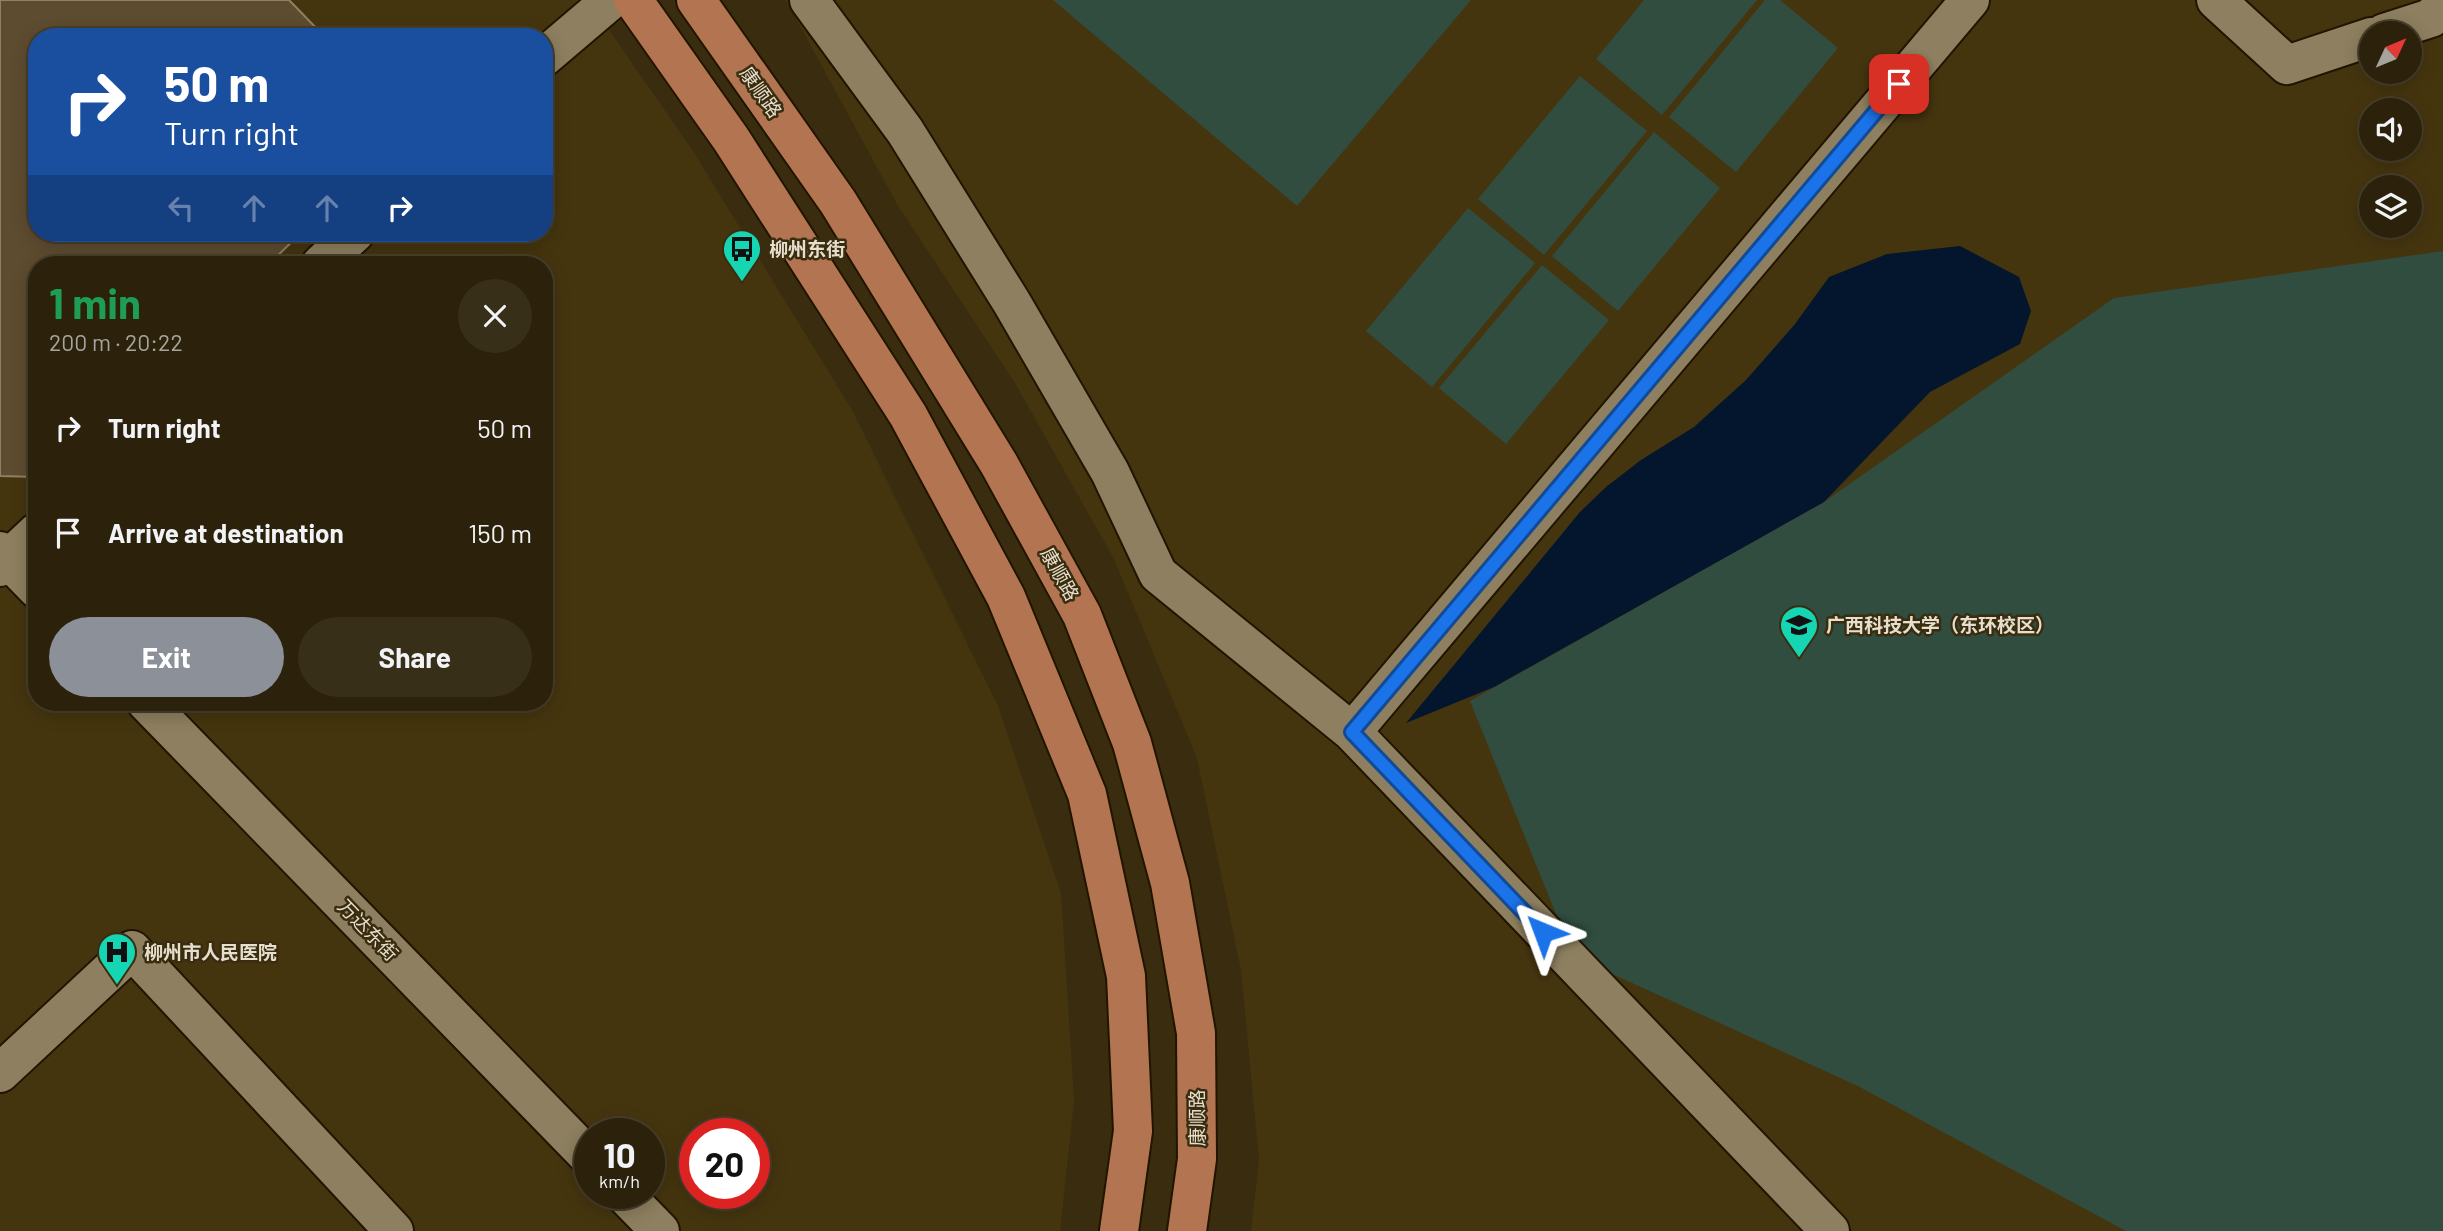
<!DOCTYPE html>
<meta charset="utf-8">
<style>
:root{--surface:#2c220b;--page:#382f19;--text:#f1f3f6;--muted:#a6a49d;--line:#483f2c;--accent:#8c9099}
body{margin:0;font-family:Barlow,"Noto Sans SC",sans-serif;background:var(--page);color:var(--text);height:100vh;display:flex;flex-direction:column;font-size:26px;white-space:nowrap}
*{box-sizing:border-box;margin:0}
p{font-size:23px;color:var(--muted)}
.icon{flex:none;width:38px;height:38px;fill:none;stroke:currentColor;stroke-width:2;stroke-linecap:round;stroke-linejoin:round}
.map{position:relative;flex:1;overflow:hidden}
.drawer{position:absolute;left:28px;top:256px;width:525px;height:455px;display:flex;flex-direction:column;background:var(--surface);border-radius:28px;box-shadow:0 4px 18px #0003,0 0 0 2px var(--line)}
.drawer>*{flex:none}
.guide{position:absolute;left:28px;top:28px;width:525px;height:214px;border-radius:28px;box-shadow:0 4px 18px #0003,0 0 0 2px var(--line);background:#1a4fa0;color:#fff;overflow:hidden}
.needle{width:46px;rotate:46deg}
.tools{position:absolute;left:2359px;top:21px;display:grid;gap:14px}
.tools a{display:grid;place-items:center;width:63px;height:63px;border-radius:50%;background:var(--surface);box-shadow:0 4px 18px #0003,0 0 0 2px var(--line);font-size:35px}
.speed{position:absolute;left:574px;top:1118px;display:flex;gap:14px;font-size:35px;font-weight:700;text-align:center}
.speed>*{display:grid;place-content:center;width:91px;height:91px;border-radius:50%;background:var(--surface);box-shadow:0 4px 18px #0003,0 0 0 2px var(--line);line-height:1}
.speed small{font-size:18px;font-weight:400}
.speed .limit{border:10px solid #d22;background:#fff;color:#111}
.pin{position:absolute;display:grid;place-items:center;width:60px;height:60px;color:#fff;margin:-30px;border-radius:14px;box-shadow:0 4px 10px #0006}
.me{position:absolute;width:77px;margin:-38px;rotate:316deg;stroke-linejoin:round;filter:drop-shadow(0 0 5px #0008)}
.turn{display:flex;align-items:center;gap:24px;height:147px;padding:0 21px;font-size:32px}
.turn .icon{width:91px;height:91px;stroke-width:2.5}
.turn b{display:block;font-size:49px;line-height:60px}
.lanes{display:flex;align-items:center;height:66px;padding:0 21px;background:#0003;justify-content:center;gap:35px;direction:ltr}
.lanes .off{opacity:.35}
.round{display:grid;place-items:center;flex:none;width:74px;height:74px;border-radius:37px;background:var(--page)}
.head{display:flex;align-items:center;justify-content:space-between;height:119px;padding:0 21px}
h1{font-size:42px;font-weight:700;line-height:52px;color:#1e9e55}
.action{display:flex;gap:14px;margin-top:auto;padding:14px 21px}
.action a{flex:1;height:80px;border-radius:42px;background:var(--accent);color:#fff;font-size:28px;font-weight:700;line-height:80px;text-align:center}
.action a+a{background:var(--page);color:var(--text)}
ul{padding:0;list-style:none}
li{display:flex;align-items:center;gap:21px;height:105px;padding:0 21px}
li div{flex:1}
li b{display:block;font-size:26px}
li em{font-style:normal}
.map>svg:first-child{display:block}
</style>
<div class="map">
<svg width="2443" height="1231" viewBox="0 0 2443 1231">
<rect width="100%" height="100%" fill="#3a2d0f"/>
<path fill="#45350f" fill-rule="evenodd" d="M0,0H588L691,148L852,410L998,706L1061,893L1074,1101L1060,1231H0ZM37,37H544V233H37ZM37,264H544V702H37ZM590,1134H649V1194H590ZM695,1134H754V1194H695Z
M786,0H2443V1231H1251L1259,1159L1241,970L1197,758L1114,559L1015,383L897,204ZM2371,33H2410V72H2371ZM2371,110H2410V149H2371ZM2371,187H2410V226H2371Z"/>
<path fill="#314d3f" d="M1053,0H1471L1297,206Z
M1644,0H1757L1662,115L1596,59Z
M1765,0H1780L1838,48L1736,172L1669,117Z
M1580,76L1647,131L1544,255L1478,199Z
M1654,132L1720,188L1618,311L1552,256Z
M1468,208L1535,263L1432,387L1366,331Z
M2443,251V1231H2126L1858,1086L1573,956L1470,701L1824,502L2114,298Z
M1542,265L1609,320L1506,444L1439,388Z"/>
<path fill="#03162d" d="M1960,246L2019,277L2031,311L2020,344L1930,392L1824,502L1494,687L1406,723L1580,512L1606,487L1641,460L1694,427L1746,380L1795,324L1829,277L1887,254Z"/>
<path fill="#5e4c30" stroke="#938062" stroke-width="2" d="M0,0H289L325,37H37V233H301L269,264H37V477L0,476Z"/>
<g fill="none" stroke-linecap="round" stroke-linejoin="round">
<defs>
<path id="minor" d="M809,0L905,131L1012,303L1110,472L1158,574L1352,732L1830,1231
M2216,0L2287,65L2371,37
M2384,33L2431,18L2443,5
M544,57L611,0
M321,264L355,233
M0,551L37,589
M0,567L37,532
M146,702L590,1158
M1352,732L1970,0
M0,1073L132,950L394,1231
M624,1194L660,1231"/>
<path id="major" d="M633,0L731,139L908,415L1006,597L1087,794L1126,976L1133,1131L1119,1231
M696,0L838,202L999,464L1082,615L1132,743L1170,883L1196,1033L1197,1159L1187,1231"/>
</defs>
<use href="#minor" stroke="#211500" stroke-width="42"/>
<use href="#major" stroke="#211500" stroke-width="42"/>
<use href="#minor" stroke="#8d7f5f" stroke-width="38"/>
<use href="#major" stroke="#b37451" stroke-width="38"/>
</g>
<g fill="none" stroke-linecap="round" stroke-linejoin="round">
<defs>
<path id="route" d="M1543,932L1352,732L1899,84"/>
</defs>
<use href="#route" stroke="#114b97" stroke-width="18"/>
<use href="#route" stroke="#1a73e8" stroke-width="12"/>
</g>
<defs>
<symbol id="bus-pin" viewBox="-11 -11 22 30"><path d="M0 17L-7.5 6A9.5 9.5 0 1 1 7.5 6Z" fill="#16d5b3" stroke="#3a2d0f"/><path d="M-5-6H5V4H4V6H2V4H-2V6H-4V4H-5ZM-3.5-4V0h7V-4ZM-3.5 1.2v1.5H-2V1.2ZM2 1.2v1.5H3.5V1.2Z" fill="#111"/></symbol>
<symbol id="university-pin" viewBox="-11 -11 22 30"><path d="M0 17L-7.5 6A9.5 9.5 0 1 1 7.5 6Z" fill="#16d5b3" stroke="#3a2d0f"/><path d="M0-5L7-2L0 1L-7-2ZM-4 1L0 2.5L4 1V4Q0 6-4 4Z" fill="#111"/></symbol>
<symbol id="hospital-pin" viewBox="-11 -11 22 30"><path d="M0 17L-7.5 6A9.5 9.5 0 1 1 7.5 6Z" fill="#16d5b3" stroke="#3a2d0f"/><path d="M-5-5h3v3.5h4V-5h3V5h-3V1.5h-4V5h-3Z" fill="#111"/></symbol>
</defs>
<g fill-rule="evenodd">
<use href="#bus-pin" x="720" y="227" width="44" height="60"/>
<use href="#university-pin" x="1777" y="603" width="44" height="60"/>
<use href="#hospital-pin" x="95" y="930" width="44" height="60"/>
</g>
<g text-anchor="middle" stroke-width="5" stroke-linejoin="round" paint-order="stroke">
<g font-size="19" fill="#e7dfce" stroke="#3a2d0f">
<text transform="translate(761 92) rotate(55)" y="7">康顺路</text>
<text transform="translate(1060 574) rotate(61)" y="7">康顺路</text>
<text transform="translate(368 930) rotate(46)" y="7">万达东街</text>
<text transform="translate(1197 1118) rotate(-90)" y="7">康顺路</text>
</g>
<g font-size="19" font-weight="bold" fill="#e7dfce" stroke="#3a2d0f" text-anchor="start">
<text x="769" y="256">柳州东街</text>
<text x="1826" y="632">广西科技大学（东环校区）</text>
<text x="144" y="959">柳州市人民医院</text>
</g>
</g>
</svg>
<div class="tools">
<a><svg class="needle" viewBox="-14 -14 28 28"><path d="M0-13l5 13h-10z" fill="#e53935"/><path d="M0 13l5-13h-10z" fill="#a6a49d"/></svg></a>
<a><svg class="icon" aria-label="sound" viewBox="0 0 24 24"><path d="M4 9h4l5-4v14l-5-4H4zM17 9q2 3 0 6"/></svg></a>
<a><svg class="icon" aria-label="layers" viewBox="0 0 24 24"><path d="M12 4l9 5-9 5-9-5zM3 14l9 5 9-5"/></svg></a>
</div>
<div class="speed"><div>10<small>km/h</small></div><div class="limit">20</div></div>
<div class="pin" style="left:1899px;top:84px;background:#d93025"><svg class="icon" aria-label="arrive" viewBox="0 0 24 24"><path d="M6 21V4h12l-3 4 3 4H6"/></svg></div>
<svg class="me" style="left:1543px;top:932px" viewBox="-20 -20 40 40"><path d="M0-17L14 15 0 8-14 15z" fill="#1a73e8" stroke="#fff" stroke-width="4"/></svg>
<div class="guide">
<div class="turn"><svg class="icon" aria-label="right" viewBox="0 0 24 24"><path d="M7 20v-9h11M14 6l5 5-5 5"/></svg><div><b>50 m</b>Turn right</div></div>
<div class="lanes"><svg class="icon off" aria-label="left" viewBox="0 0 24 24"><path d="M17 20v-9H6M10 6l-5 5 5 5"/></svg><svg class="icon off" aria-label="ahead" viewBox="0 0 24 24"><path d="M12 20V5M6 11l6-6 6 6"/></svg><svg class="icon off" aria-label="ahead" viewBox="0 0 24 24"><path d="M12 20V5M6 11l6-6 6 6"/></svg><svg class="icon" aria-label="right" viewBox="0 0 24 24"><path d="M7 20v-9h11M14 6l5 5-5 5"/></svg></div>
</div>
<section class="drawer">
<div class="head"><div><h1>1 min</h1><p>200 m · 20:22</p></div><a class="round"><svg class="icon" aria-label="close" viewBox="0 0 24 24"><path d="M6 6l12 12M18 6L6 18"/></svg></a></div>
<ul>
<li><svg class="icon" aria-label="right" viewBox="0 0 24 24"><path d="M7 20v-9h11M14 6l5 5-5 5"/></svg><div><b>Turn right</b></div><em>50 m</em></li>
<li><svg class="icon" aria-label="arrive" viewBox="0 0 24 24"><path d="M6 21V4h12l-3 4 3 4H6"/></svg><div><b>Arrive at destination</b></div><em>150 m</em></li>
</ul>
<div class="action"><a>Exit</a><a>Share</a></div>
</section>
</div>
